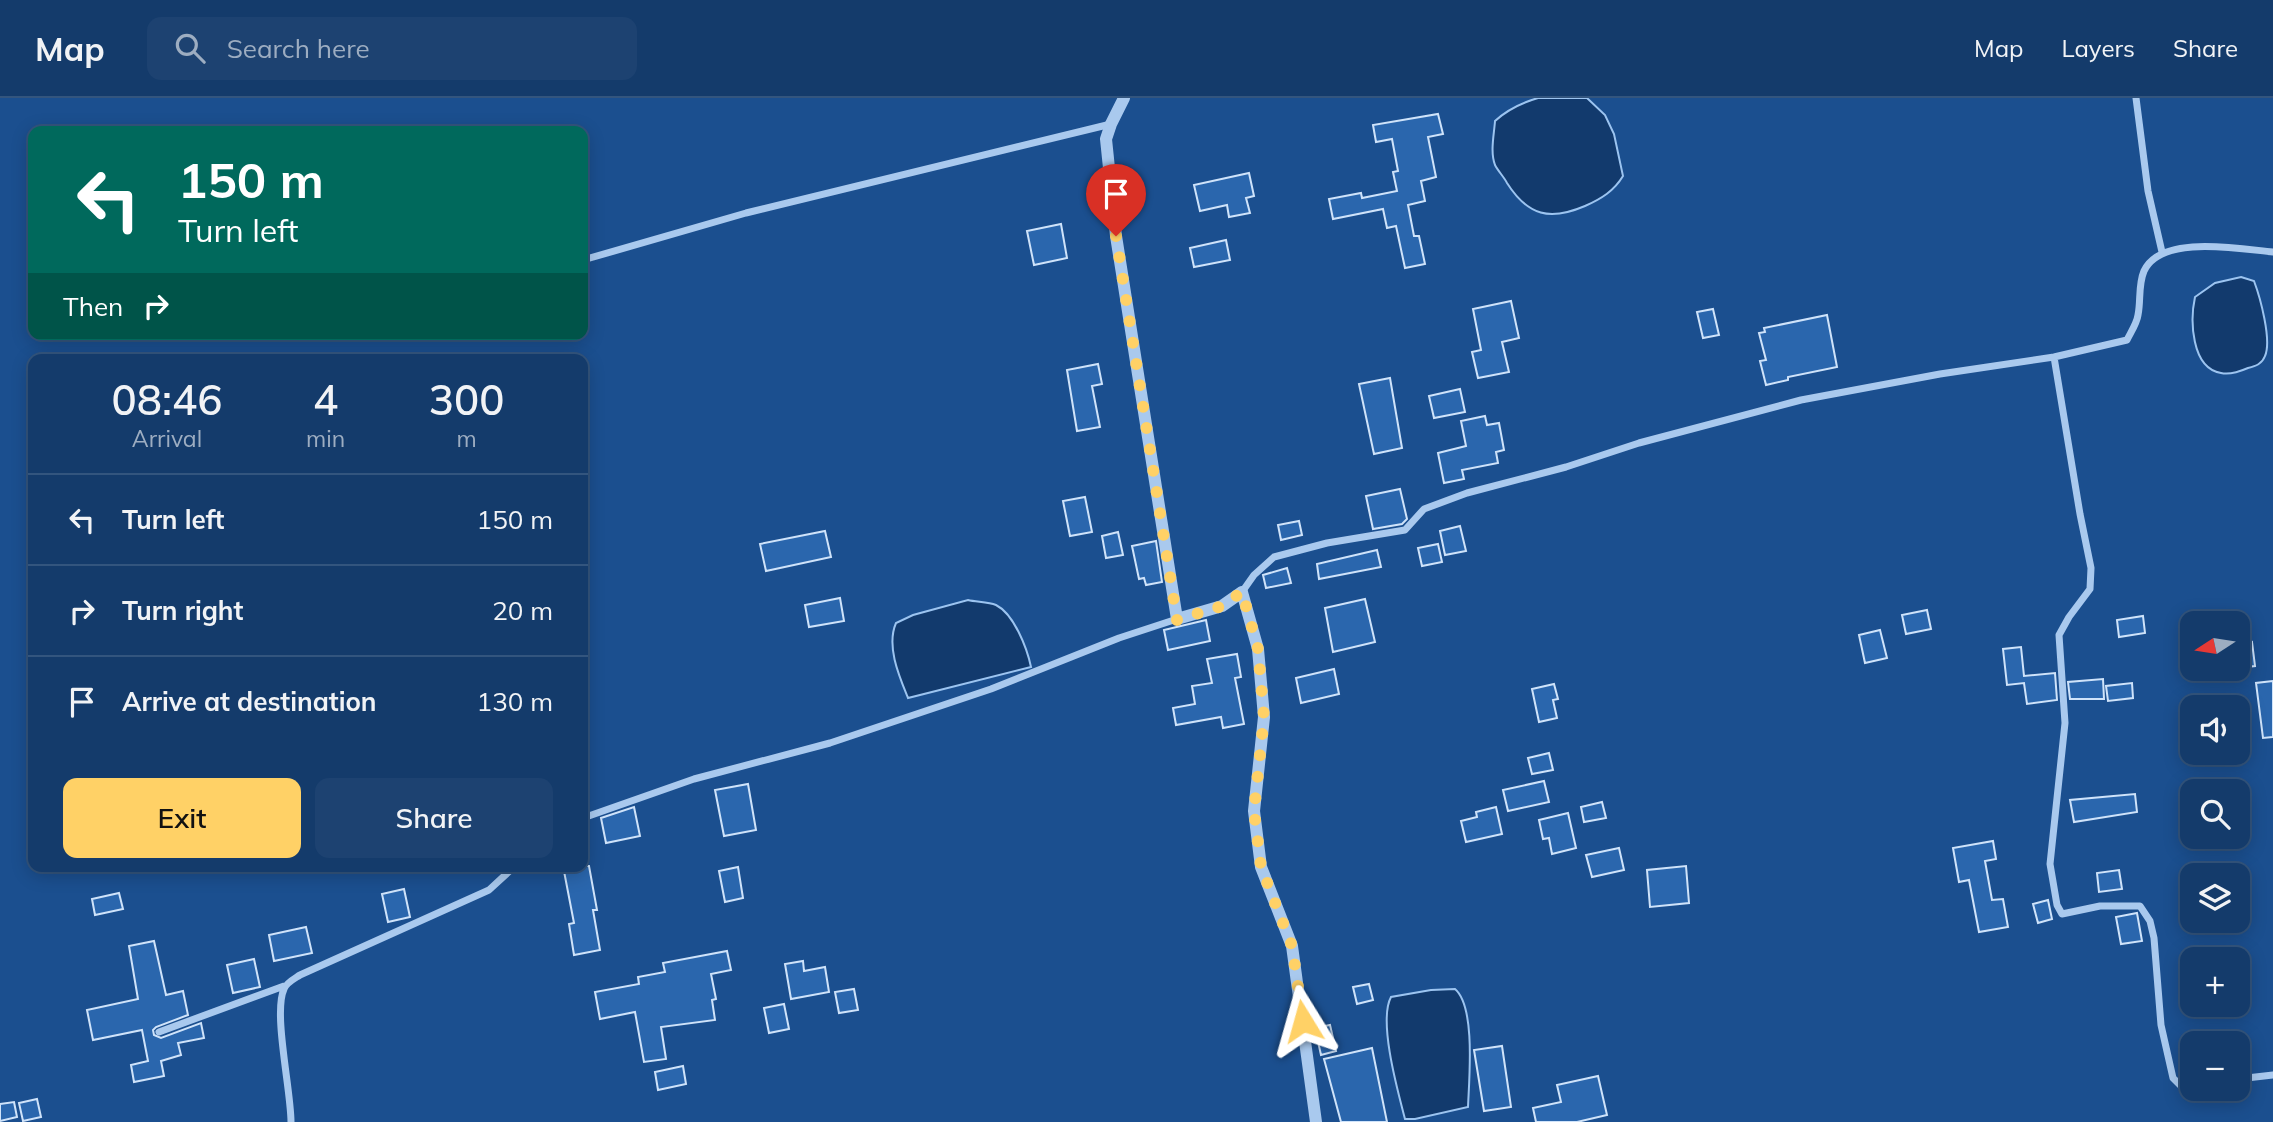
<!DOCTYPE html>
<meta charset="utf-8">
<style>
:root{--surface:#143b6b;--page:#1d4271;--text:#f1f3f6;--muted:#9dadc1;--line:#33557e;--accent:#ffd166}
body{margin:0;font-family:Mulish,sans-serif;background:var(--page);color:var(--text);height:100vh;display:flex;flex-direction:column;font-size:26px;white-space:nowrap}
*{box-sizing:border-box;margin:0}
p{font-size:23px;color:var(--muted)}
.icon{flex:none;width:38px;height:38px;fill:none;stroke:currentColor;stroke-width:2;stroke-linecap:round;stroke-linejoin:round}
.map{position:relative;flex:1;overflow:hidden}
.side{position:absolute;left:28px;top:256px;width:560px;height:518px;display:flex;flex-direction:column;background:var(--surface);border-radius:14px;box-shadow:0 4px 18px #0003,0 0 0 2px var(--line)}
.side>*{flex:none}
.guide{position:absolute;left:28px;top:28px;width:560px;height:214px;border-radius:14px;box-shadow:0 4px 18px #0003,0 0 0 2px var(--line);background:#00695c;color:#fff;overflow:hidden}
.needle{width:46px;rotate:258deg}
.controls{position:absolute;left:2180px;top:513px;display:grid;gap:14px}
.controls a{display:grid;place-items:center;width:70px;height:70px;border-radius:14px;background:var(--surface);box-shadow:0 4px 18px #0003,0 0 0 2px var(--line);font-size:35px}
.pin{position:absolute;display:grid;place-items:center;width:60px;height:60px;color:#fff;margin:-72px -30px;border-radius:50% 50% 50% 0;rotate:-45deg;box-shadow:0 0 7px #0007}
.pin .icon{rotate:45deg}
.me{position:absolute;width:77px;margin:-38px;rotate:352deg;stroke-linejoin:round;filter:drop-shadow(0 0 5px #0008)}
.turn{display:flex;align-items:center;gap:24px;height:147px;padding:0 35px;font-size:32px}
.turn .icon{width:91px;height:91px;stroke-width:2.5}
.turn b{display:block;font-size:49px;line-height:60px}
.then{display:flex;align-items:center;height:66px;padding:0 35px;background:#0003;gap:14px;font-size:26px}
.eta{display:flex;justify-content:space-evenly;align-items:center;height:119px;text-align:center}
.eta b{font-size:42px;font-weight:600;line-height:49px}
.primary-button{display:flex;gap:14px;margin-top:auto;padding:14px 35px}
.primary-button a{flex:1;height:80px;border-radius:14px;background:var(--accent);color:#111;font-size:28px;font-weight:600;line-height:80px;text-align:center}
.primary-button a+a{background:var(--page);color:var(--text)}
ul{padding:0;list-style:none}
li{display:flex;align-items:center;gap:21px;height:91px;padding:0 35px;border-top:2px solid var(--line)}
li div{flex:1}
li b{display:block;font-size:26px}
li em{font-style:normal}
header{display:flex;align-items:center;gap:42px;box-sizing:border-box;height:98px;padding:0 35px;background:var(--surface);border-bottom:2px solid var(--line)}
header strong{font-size:33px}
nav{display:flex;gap:38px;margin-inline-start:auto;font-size:24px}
.search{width:490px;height:63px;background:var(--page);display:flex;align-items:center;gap:18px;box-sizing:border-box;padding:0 24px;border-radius:14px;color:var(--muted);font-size:26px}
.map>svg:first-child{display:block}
</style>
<header>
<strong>Map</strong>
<div class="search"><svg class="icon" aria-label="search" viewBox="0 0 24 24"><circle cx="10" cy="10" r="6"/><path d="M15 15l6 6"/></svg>Search here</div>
<nav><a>Map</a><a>Layers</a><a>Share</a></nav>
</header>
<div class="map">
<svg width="2273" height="1024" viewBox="0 0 2273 1024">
<rect width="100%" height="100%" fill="#1b4f8f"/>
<path fill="#123a6d" stroke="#9cc4f0" stroke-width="2" d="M1538,0H1587L1605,17L1614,36L1623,78C1614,93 1601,101 1585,108C1550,123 1528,118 1507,85C1504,79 1498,73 1495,67C1490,54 1494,37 1495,23C1508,11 1521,5 1538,0Z
M2241,179L2254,183C2260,199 2272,242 2265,258C2262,266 2256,268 2248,270C2241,273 2229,277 2221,275C2191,270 2190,222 2195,199L2215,185Z
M968,502C976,504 988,504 996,507C1014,516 1027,550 1031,569L908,600C899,578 886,548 896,525L913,517Z
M1455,891C1476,909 1469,982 1468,1009L1415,1021H1405C1398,994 1378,923 1391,899L1431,892Z"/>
<path fill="#2a66ad" stroke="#cfe3fa" stroke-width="2" d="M1438,16L1443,36L1428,39L1436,79L1421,83L1425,103L1408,107L1414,138H1419L1425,166L1405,170L1396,128L1387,130L1383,111L1333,121L1329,101L1361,95L1362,100L1397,93L1393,74L1398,73L1392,41L1376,44L1373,27Z
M1249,75L1254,98L1246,100L1250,115L1229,119L1227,107L1200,113L1194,87Z
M1061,126L1067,160L1034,167L1027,133Z
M1226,142L1230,162L1194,169L1190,150Z
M1511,203L1519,240L1502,244L1509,274L1478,280L1472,254L1481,252L1473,211Z
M1713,211L1719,237L1703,240L1697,214Z
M1827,217L1837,269L1788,279V282L1766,287L1760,263L1766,262L1759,235L1765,234L1764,230Z
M1098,266L1102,286L1092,288L1100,329L1077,333L1067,272Z
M1390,280L1402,350L1374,356L1359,286Z
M1460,291L1465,314L1434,320L1429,298Z
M1485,318L1487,327L1499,325L1504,352L1496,354L1498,365L1462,372L1464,381L1444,385L1438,355L1466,348L1461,323Z
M1400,391L1407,421L1402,426L1373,431L1366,398Z
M1085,399L1092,434L1070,438L1063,403Z
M1299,423L1302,437L1281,442L1278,427Z
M1460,428L1466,453L1445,457L1440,433Z
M825,433L831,459L766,473L760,446Z
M1118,434L1123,457L1106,460L1102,438Z
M1156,443L1162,484L1146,487L1144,480L1139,481L1132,448Z
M1438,446L1442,464L1422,468L1418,450Z
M1377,452L1381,469L1319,481L1317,466Z
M1287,470L1291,485L1266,490L1263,477Z
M840,500L844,523L809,529L805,507Z
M1365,501L1375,544L1333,554L1325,510Z
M1927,512L1931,531L1906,536L1902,517Z
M2143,518L2145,535L2119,539L2117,522Z
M1206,522L1210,543L1168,552L1164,532Z
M1880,532L1887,560L1865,565L1859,537Z
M2252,544L2255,568L2238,570V546Z
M2021,549L2024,578L2055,575L2057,602L2027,606L2024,585L2007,587L2003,551Z
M1237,556L1241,579L1235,580L1244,626L1223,630L1221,619L1176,627L1173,610L1195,606L1192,588L1212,585L1207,561Z
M1334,571L1339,596L1301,605L1296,580Z
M2103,581L2104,601H2070L2068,584Z
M2273,583V639L2263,640L2256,585Z
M2132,585L2133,600L2108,603L2106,588Z
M1554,586L1558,601L1553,602L1557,620L1539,624L1532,591Z
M1549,655L1553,672L1532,676L1528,660Z
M1544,683L1549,704L1508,713L1503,692Z
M748,686L756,732L724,738L715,692Z
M2135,696L2137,714L2074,724L2070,702Z
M1602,704L1606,720L1584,724L1581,709Z
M634,709L640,738L606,745L601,720Z
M1496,709L1502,736L1466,744L1461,723L1477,719L1476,714Z
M1568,715L1576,750L1552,756L1549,740L1543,741L1539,722Z
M1993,743L1996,761L1985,763L1992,802L2003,801L2008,829L1979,834L1969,782L1959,784L1953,750Z
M1619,750L1624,772L1592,779L1586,757Z
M563,768H589L597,812H593L600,852L574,857L569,826L574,825Z
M1686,768L1689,805L1650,809L1647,772Z
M738,769L743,800L725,804L719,773Z
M2119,772L2122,791L2099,794L2097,775Z
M404,791L410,819L388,824L382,796Z
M119,795L123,811L95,817L92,801Z
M2048,802L2052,821L2038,825L2033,806Z
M2137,815L2142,843L2121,846L2116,819Z
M306,829L312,855L274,863L269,837Z
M154,843L166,897L183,893L188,917L156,929L153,932L154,937L161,940L201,925L204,940L178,945L181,957L161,963L164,978L134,984L131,967L148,963L142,932L93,942L87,912L138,901L129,848Z
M727,853L731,872L711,876L716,901L712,902L715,922L661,929L666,961L644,964L635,914L600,921L595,894L639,886L638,879L665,874L663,865Z
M254,861L260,889L233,895L227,867Z
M803,863L804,873L825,869L829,894L791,901L785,866Z
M1369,886L1373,902L1357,906L1353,889Z
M854,891L858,912L839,915L835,894Z
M784,906L789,931L769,935L764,910Z
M1330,927L1336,953L1321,957L1315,930Z
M1502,948L1511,1009L1484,1013L1474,952Z
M1372,950L1387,1024H1341L1324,961Z
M683,968L686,986L658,992L655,974Z
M1598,978L1607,1017L1577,1024H1536L1533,1010L1561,1004L1557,987Z
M37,1001L41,1019L23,1023L19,1005Z
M14,1004L17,1019L0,1023V1006Z"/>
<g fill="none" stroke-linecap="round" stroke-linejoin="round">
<path stroke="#a9c9ee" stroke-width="7" d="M2136,0L2148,93L2162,154
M583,162L746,115L1111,26
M2054,259L2080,416L2091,470L2090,491L2069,519L2059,537L2065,625L2050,766L2057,807L2062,816L2100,808H2140L2150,823L2154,840L2161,927L2173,980L2182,989L2193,987
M1242,494L1254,477L1274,459L1327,445L1405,432L1424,411L1467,395L1566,369L1639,345L1801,302L1940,276L2054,259L2127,242C2131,234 2137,225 2138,217C2141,203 2138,187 2144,173C2161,136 2240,151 2273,154
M583,720L694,681L830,645L991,591L1119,540L1177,521
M159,934L284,888
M2238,981L2273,977
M291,1024C291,992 273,915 284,891C286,885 294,881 300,877L489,792L515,768"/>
<path stroke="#a9c9ee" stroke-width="12" d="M1124,0L1111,26L1106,41L1116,138L1177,521L1222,508L1242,494L1258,551L1264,619L1254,713L1261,769L1292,848L1316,1024"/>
</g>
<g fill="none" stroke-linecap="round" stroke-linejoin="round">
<path stroke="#ffd166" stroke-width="12" stroke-dasharray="0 21.6" d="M1116,138L1177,522L1222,508L1242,494L1258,551L1264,619L1254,713L1261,769L1292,848L1303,923"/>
</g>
</svg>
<div class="controls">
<a><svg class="needle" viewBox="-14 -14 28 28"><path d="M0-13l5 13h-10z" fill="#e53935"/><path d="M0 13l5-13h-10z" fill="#9dadc1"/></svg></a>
<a><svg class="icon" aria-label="sound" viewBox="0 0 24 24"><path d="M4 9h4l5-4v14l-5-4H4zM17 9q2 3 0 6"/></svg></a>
<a><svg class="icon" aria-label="search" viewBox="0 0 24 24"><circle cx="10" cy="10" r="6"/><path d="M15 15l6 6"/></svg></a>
<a><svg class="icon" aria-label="layers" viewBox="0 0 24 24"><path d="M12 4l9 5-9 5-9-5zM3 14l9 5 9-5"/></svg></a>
<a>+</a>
<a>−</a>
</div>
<div class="pin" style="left:1116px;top:138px;background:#d93025"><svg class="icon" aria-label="arrive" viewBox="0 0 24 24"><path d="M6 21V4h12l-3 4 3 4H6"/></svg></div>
<svg class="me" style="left:1303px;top:923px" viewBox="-20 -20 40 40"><path d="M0-17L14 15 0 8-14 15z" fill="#ffd166" stroke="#fff" stroke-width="4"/></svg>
<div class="guide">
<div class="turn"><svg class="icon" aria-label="left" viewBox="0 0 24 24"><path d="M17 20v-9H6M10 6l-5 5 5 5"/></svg><div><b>150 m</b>Turn left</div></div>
<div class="then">Then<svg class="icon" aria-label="right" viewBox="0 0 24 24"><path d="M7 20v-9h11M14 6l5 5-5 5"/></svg></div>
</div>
<section class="side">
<div class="eta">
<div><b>08:46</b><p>Arrival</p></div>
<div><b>4</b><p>min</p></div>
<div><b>300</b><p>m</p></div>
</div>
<ul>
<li><svg class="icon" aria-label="left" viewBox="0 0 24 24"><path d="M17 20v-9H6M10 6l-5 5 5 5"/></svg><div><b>Turn left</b></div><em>150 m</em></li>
<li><svg class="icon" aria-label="right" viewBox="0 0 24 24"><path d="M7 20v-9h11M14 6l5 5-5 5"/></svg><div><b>Turn right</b></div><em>20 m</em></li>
<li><svg class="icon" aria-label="arrive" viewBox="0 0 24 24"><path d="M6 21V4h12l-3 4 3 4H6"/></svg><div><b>Arrive at destination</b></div><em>130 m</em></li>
</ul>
<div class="primary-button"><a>Exit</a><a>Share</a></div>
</section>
</div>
